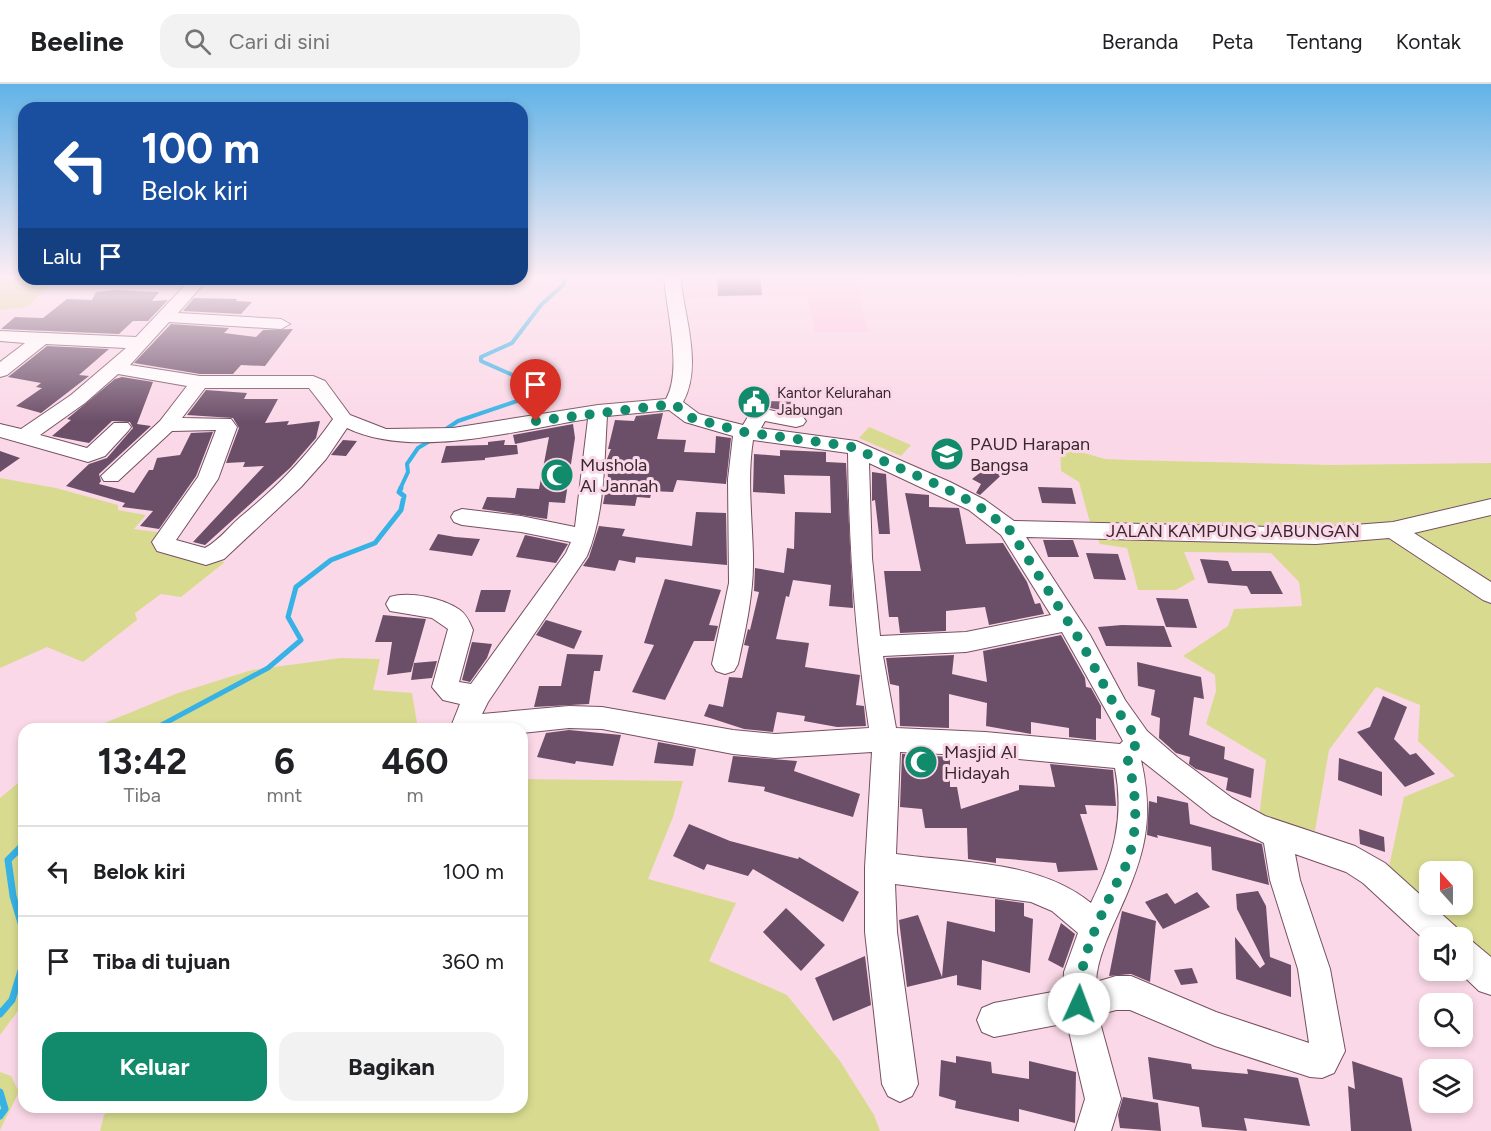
<!DOCTYPE html>
<html lang="id">
<style>
:root{--surface:#fff;--page:#f2f2f2;--text:#202124;--muted:#757577;--line:#e0e0e0;--accent:#128b6d}
body{margin:0;font-family:Figtree,sans-serif;background:var(--page);color:var(--text);height:100vh;display:flex;flex-direction:column;font-size:22px;white-space:nowrap}
*{box-sizing:border-box;margin:0}
p{font-size:20px;color:var(--muted)}
.icon{flex:none;width:33px;height:33px;fill:none;stroke:currentColor;stroke-width:2;stroke-linecap:round;stroke-linejoin:round}
.map{position:relative;flex:1;overflow:hidden}
.sheet{position:absolute;left:18px;top:639px;width:510px;height:390px;display:flex;flex-direction:column;background:var(--surface);border-radius:18px;box-shadow:0 3px 9px #0003}
.sheet>*{flex:none}
.hud{position:absolute;left:18px;top:18px;width:510px;height:183px;border-radius:18px;box-shadow:0 3px 9px #0003;background:#1a4fa0;color:#fff;overflow:hidden}
.needle{width:39px;rotate:339deg}
.controls{position:absolute;left:1419px;top:777px;display:grid;gap:12px}
.controls a{display:grid;place-items:center;width:54px;height:54px;border-radius:12px;background:var(--surface);box-shadow:0 3px 9px #0003;font-size:30px}
.pin{position:absolute;display:grid;place-items:center;width:51px;height:51px;color:#fff;margin:-62px -26px;border-radius:50% 50% 50% 0;rotate:-45deg;box-shadow:0 0 6px #0007}
.pin .icon{rotate:45deg}
.me{position:absolute;width:66px;margin:-33px;rotate:2deg;stroke-linejoin:round;filter:drop-shadow(0 0 4px #0008)}
.turn{display:flex;align-items:center;gap:21px;height:126px;padding:0 24px;font-size:27px}
.turn .icon{width:78px;height:78px;stroke-width:2.5}
.turn b{display:block;font-size:42px;line-height:51px}
.then{display:flex;align-items:center;height:57px;padding:0 24px;background:#0003;gap:12px;font-size:22px}
.eta{display:flex;justify-content:space-evenly;align-items:center;height:102px;text-align:center}
.eta b{font-size:36px;font-weight:700;line-height:42px}
.primary-button{display:flex;gap:12px;margin-top:auto;padding:12px 24px}
.primary-button a{flex:1;height:69px;border-radius:18px;background:var(--accent);color:#fff;font-size:24px;font-weight:700;line-height:69px;text-align:center}
.primary-button a+a{background:var(--page);color:var(--text)}
ul{padding:0;list-style:none}
li{display:flex;align-items:center;gap:18px;height:90px;padding:0 24px;border-top:2px solid var(--line)}
li div{flex:1}
li b{display:block;font-size:22px}
li em{font-style:normal}
header{display:flex;align-items:center;gap:36px;box-sizing:border-box;height:84px;padding:0 30px;background:var(--surface);border-bottom:2px solid var(--line)}
header strong{font-size:28px}
nav{display:flex;gap:33px;margin-inline-start:auto;font-size:21px}
.search{width:420px;height:54px;background:var(--page);display:flex;align-items:center;gap:15px;box-sizing:border-box;padding:0 21px;border-radius:18px;color:var(--muted);font-size:22px}
.map>svg:first-child{display:block}
</style>
<header>
<strong>Beeline</strong>
<div class="search"><svg class="icon" aria-label="search" viewBox="0 0 24 24"><circle cx="10" cy="10" r="6"/><path d="M15 15l6 6"/></svg>Cari di sini</div>
<nav><a>Beranda</a><a>Peta</a><a>Tentang</a><a>Kontak</a></nav>
</header>
<div class="map">
<svg width="1491" height="1047" viewBox="0 0 1491 1047">
<rect width="100%" height="100%" fill="#fbd8e7"/>
<path fill="#ffcae1" d="M686,192H859V210L868,248H815L807,212L686,214Z"/>
<path fill="#d8db8f" fill-rule="evenodd" d="M10,192H24V195H56L27,223L0,226V198Z
M869,343L911,361L901,372L859,354Z
M1060,362L1105,375L1128,376L1330,381L1491,379V883L1389,783L1404,713L1455,692L1418,657L1420,621L1376,603L1329,666L1315,747L1259,733L1266,676L1206,640L1216,607L1215,591L1183,572L1228,542L1234,525L1302,522L1299,498L1271,469L1184,468L1195,495L1176,506H1138L1127,464L1100,460L1089,435L1079,398L1061,387ZM1430,788H1462V820H1430Z
M0,394L56,404L118,421V426L146,431L134,445L164,449L153,463L167,468L225,478L181,513L161,510L135,529L137,536L83,578L47,563L0,584Z
M341,574L380,575L373,606L412,609L418,645H90L178,609L252,586Z
M24,694V919L0,951V714Z
M522,695L683,697L673,733L648,795L736,819L709,877L787,911L840,977L874,1031L880,1047H100L104,1031L114,1023H522Z
M0,988L11,992L19,1008L0,1046Z"/>
<g fill="none" stroke-linecap="round" stroke-linejoin="round">
<path stroke="#37b2e5" stroke-width="4" d="M440,349L458,337L520,316L523,307L517,293L481,277V273L512,259L541,221L563,201L565,192
M400,405L408,388L407,380L418,364L433,355"/>
<path stroke="#37b2e5" stroke-width="5" d="M154,645L268,584L301,556L288,533L296,503L331,476L375,459L401,426L404,412L399,408L401,404"/>
<path stroke="#37b2e5" stroke-width="7" d="M24,760L8,776L13,812L24,849
M0,930L12,916L24,877
M0,1008L5,1025L0,1032"/>
</g>
<path fill="#6b4e68" d="M717,192H760L762,211L718,212Z
M116,206L159,208L152,217L168,216L148,237H133L119,250L1,245L15,233L43,234L67,215L92,216L96,208Z
M194,214L237,215L236,217L252,218L241,230L183,227Z
M171,240L229,244L224,249L256,253L263,246L293,245L265,282L241,281L233,290H200L134,279Z
M47,262L109,265L79,291L89,292L41,329L16,322L42,304L36,303L41,299L8,293Z
M122,293L153,298L137,340L151,342L99,390L101,397L99,400L134,409L149,386H153L157,374L180,371L191,349L213,348L196,392L159,445L140,442L153,427L122,423L125,419L66,402L89,380L107,374L133,344L130,338L112,337L89,359L52,352L71,336L67,335L115,295Z
M206,306L247,309L244,315H278L265,339L289,337L287,341L320,337L316,354L290,384L205,461L193,458L264,382L243,383L245,378L226,379L239,344L233,334L187,331Z
M745,307L770,310L768,317L797,318V329L759,322L749,326L739,325Z
M663,329L657,355L686,356L684,368L715,369L716,352L731,354L726,400L677,396L673,408L652,407L650,414L637,413L635,422L603,420L608,395L607,375L611,365H608L615,336L634,337L636,332Z
M573,340L575,354L565,419L549,418L547,435L482,425L487,413L515,414L517,404L539,405L549,353L515,360L513,351Z
M343,356L357,357L346,372L331,371Z
M505,356L504,361H517L518,370L485,374V376L441,379L446,362L488,361V358Z
M780,366L826,368V378L846,379L853,524L829,522L831,501L793,496L789,513L786,512L776,555L809,559L805,583L860,591L856,621L864,622L866,642L837,643L804,637L805,632L777,628L773,648L744,645L704,632L709,620L723,623L729,593L742,594L749,562L744,561L748,545L750,546L759,508L754,507L755,484L784,489L787,464L794,465L795,428L831,429L830,392L784,391L785,410L753,408L754,370L780,372Z
M0,367L20,374L0,388Z
M995,377L1010,383L980,411L976,409L981,400L972,395Z
M872,388L886,390L890,450H879L875,416L872,417Z
M1038,403L1072,404L1076,420L1042,419Z
M905,409L929,411V423L959,424L966,460L1003,459L1027,498L1035,520L1040,519L1044,530L989,541L985,523L946,527V547L900,549L898,533H889L884,487H921Z
M696,428L726,429L727,481L636,473L635,479L619,476L615,487L583,482L589,473L599,442L625,445L622,452L692,462Z
M438,450L455,453L480,455L472,472L429,466Z
M525,451L568,460L556,479L516,473Z
M1043,456H1073L1079,473H1048Z
M1086,469L1118,470L1126,496L1094,495Z
M1200,475L1228,477L1232,487H1271L1283,510H1251L1247,502L1208,499Z
M665,495L721,506L709,541L718,542L714,557H694L665,616L632,608L654,561L644,559Z
M481,506H511L505,528H475Z
M1156,514L1188,515L1197,544L1166,543Z
M383,531L426,535L411,588L387,591L392,558H375Z
M546,536L582,547L574,565L536,551Z
M1122,541L1164,542L1172,563L1106,562L1098,543Z
M1061,551L1085,594L1086,603L1091,604L1101,622V635L1096,634V656L1069,653V644L1031,638V650L986,642L987,619L949,610V644L900,642L899,602L890,600L886,574L954,571L952,590L987,598L983,567Z
M472,558L492,560L487,574L470,598L462,596Z
M567,570L603,571L600,587H594L589,620L534,623L539,602H561Z
M437,577L432,594L411,596L414,579Z
M1137,578L1201,593L1204,615L1194,613L1189,651L1225,663L1224,675L1254,685L1251,714L1226,706L1228,694L1196,685L1189,680L1190,673L1176,669L1159,654L1160,634L1151,631L1155,606L1138,602Z
M1383,612L1407,623L1394,655L1410,671L1416,669L1435,690L1405,703L1357,648L1370,643Z
M569,646L621,651L613,682L576,677L575,680L537,673L546,649Z
M658,658L696,665L693,682L654,679Z
M902,670L950,673V703H957L961,725L1019,706V701L1055,703L1050,680L1113,686L1116,722L1085,721L1087,730H1080L1098,786L1058,788L1056,779L996,774V779L968,775L967,744H925L922,725L900,723Z
M733,672L797,677L794,687L860,710L853,733L764,707L765,703L728,698Z
M1339,674L1382,688V712L1338,696Z
M1157,712L1188,719L1190,740L1262,760L1269,801L1212,786L1211,763L1157,751L1158,754L1147,751L1149,717L1157,719Z
M689,740L730,757L798,775L799,773L859,808L843,838L753,785L748,792L707,780L704,786L673,772Z
M1359,745L1384,753L1385,768L1360,760Z
M1258,807L1266,822L1270,873L1291,881V913L1236,895L1235,853L1260,884L1265,880L1237,825L1236,810Z
M1197,808L1210,823L1163,845L1145,818L1167,809L1175,820Z
M995,815L1024,819V832L1033,835L1030,889L982,876L981,906L957,901V891L907,903L899,836L918,831L942,893L947,837L995,848Z
M786,824L825,861L801,887L763,848Z
M1122,827L1156,837L1150,898L1131,890L1109,892Z
M1061,839L1075,850L1063,884L1048,876Z
M865,872L871,921L833,937L815,894Z
M1192,884L1198,899L1181,901L1174,886Z
M956,972L991,978L992,989L1029,995V977L1076,988L1075,1039L1019,1025V1038L955,1024L956,1017L939,1012L941,976L956,979Z
M1148,973L1191,980L1192,985L1248,990L1247,985L1298,994L1310,1042L1244,1034L1247,1047L1202,1043L1199,1023L1153,1015Z
M1352,977L1402,994L1412,1047H1351L1348,1002L1355,1005Z
M1123,1013L1158,1019L1161,1047L1120,1044L1118,1031Z"/>
<g fill="none" stroke-linecap="round" stroke-linejoin="round">
<defs>
<path id="minor" d="M664,192H680C684,231 703,282 683,318L699,330L743,341L752,326L759,324L803,333L806,337L803,341L796,343L765,337L761,344L856,357L950,398L985,416L1014,437L1316,444L1393,438L1491,415V431L1414,449L1491,498V519L1483,516L1389,454L1316,460L1026,453L1090,551L1125,616L1147,647L1177,673L1232,714L1265,732L1355,762L1385,779L1456,843L1461,854H1430V861L1363,799L1346,788L1295,770L1300,796L1330,885L1345,967L1334,989L1322,994L1310,993L1215,962L1130,926H1116L1098,931L1121,1015L1111,1047H1075L1085,1015L1067,939L994,953L982,948L977,936L982,924L994,919L1063,906L1064,888L1078,849L1052,827L1031,818L895,800L897,848L918,1000L912,1012L900,1018L888,1012L882,1000L865,848V783L872,668L775,674L733,670L602,645L569,644L522,649V645H454L452,640L460,620L443,616L432,603L448,545L432,534L390,527L386,520L390,513C409,507 443,514 460,526C467,531 470,539 473,546L459,598L471,600L566,469L571,458L521,448L462,441L454,438L451,433L454,428L462,425L521,432L575,443L588,335C516,346 414,376 347,344L326,375L301,403L224,475L206,481L157,467L152,458L198,393L216,346L172,347L118,397H104L101,392L160,337L187,302L118,290L85,319L40,351L87,364L114,339H128L131,343L128,347L105,372L88,378L0,353V340L21,345L71,311L126,264L46,260L7,291L0,293V278L25,259L0,257V247L136,253L191,195H208L178,229L281,235L290,240L281,245L169,238L130,281L200,292H313L325,297L350,331L386,345L453,344L598,321L666,315C683,285 666,226 664,192ZM205,304H309L333,335C307,372 278,402 244,430C230,441 220,456 205,464L176,456L218,395L237,343L231,335L182,334ZM669,326L685,338L733,352L728,395L729,499L712,580L716,587L725,590L734,587L738,580C746,544 754,508 753,471C752,432 747,394 753,356L848,369C849,462 855,552 869,644L775,650L733,646L602,623L569,622L482,630L488,618L587,472C605,429 604,378 607,332ZM869,379L969,426L1001,451L1051,531L966,548L880,552L872,474ZM1062,548L1123,657L1120,660L985,648L896,644L883,572L966,568ZM900,668L985,672L1115,684C1125,735 1113,774 1091,819C1038,776 960,779 896,770ZM1141,676L1212,732L1264,759L1270,796L1298,885L1309,959L1216,928L1131,892H1116L1096,898C1097,875 1109,850 1119,828C1144,773 1155,737 1141,676Z
M1462,853L1473,858L1491,873V911L1479,907L1457,886H1462Z"/>
</defs>
<use href="#minor" stroke="#765061" stroke-width="2"/>
<use href="#minor" fill="#fff" fill-rule="evenodd"/>
</g>
<linearGradient id="sky" x2="0" y2="1"><stop stop-color="#61b3e7"/><stop offset="0.57" stop-color="#fdedf4"/><stop offset="1" stop-color="#fdedf4" stop-opacity="0"/></linearGradient>
<rect width="1491" height="338" fill="url(#sky)"/>
<g fill="none" stroke-linecap="round" stroke-linejoin="round">
<path stroke="#128b6d" stroke-width="10" stroke-dasharray="0 18" d="M536,337L674,320L692,334L744,348L849,362L943,403L977,421L1009,445L1081,558L1116,624L1137,655L1133,668L1127,673C1136,706 1139,739 1129,773C1126,783 1120,793 1115,802C1097,841 1078,876 1079,920"/>
</g>
<defs>
<symbol id="civic-disc" viewBox="-11 -11 22 22"><circle r="9.5" fill="#128b6d" stroke="#fbd8e7"/><path d="M-.6-6.5H3V-4.5H.6V-3L4-1V1h2V6H-6V1h2V-1L-.6-3ZM-1.2 2.5V6h2.4V2.5Z" fill="#fff"/></symbol>
<symbol id="school-disc" viewBox="-11 -11 22 22"><circle r="9.5" fill="#128b6d" stroke="#fbd8e7"/><path d="M0-5L7-2L0 1L-7-2ZM-4 1L0 2.5L4 1V4Q0 6-4 4Z" fill="#fff"/></symbol>
<symbol id="mosque-disc" viewBox="-11 -11 22 22"><circle r="9.5" fill="#128b6d" stroke="#fbd8e7"/><path d="M3.5-4.9A6 6 0 1 0 3.5 4.9A5 5 0 1 1 3.5-4.9Z" fill="#fff"/></symbol>
</defs>
<g fill-rule="evenodd">
<use href="#civic-disc" x="735" y="299" width="38" height="38"/>
<use href="#school-disc" x="928" y="351" width="38" height="38"/>
<use href="#mosque-disc" x="538" y="372" width="38" height="38"/>
<use href="#mosque-disc" x="902" y="659" width="38" height="38"/>
</g>
<g text-anchor="middle" stroke-width="6" stroke-linejoin="round" paint-order="stroke">
<g font-size="15" fill="#392830" stroke="#fbd8e7" text-anchor="start">
<text x="777" y="314">Kantor Kelurahan<tspan x="777" dy="17">Jabungan</tspan></text>
</g>
<g font-size="18" fill="#392830" stroke="#fbd8e7" text-anchor="start">
<text x="970" y="366">PAUD Harapan<tspan x="970" dy="21">Bangsa</tspan></text>
<text x="580" y="387">Mushola<tspan x="580" dy="21">Al Jannah</tspan></text>
<text x="944" y="674">Masjid Al<tspan x="944" dy="21">Hidayah</tspan></text>
</g>
<g font-size="18" fill="#392830" stroke="#fbd8e7">
<text x="1233" y="453">JALAN KAMPUNG JABUNGAN</text>
</g>
</g>
</svg>
<div class="controls">
<a><svg class="needle" viewBox="-14 -14 28 28"><path d="M0-13l5 13h-10z" fill="#e53935"/><path d="M0 13l5-13h-10z" fill="#757577"/></svg></a>
<a><svg class="icon" aria-label="sound" viewBox="0 0 24 24"><path d="M4 9h4l5-4v14l-5-4H4zM17 9q2 3 0 6"/></svg></a>
<a><svg class="icon" aria-label="search" viewBox="0 0 24 24"><circle cx="10" cy="10" r="6"/><path d="M15 15l6 6"/></svg></a>
<a><svg class="icon" aria-label="layers" viewBox="0 0 24 24"><path d="M12 4l9 5-9 5-9-5zM3 14l9 5 9-5"/></svg></a>
</div>
<div class="pin" style="left:536px;top:337px;background:#d93025"><svg class="icon" aria-label="arrive" viewBox="0 0 24 24"><path d="M6 21V4h12l-3 4 3 4H6"/></svg></div>
<svg class="me" style="left:1079px;top:920px" viewBox="-20 -20 40 40"><circle r="19" fill="#fff"/><path d="M0-13L10 11 0 6-10 11z" fill="#128b6d"/></svg>
<div class="hud">
<div class="turn"><svg class="icon" aria-label="left" viewBox="0 0 24 24"><path d="M17 20v-9H6M10 6l-5 5 5 5"/></svg><div><b>100 m</b>Belok kiri</div></div>
<div class="then">Lalu<svg class="icon" aria-label="arrive" viewBox="0 0 24 24"><path d="M6 21V4h12l-3 4 3 4H6"/></svg></div>
</div>
<section class="sheet">
<div class="eta">
<div><b>13:42</b><p>Tiba</p></div>
<div><b>6</b><p>mnt</p></div>
<div><b>460</b><p>m</p></div>
</div>
<ul>
<li><svg class="icon" aria-label="left" viewBox="0 0 24 24"><path d="M17 20v-9H6M10 6l-5 5 5 5"/></svg><div><b>Belok kiri</b></div><em>100 m</em></li>
<li><svg class="icon" aria-label="arrive" viewBox="0 0 24 24"><path d="M6 21V4h12l-3 4 3 4H6"/></svg><div><b>Tiba di tujuan</b></div><em>360 m</em></li>
</ul>
<div class="primary-button"><a>Keluar</a><a>Bagikan</a></div>
</section>
</div>
